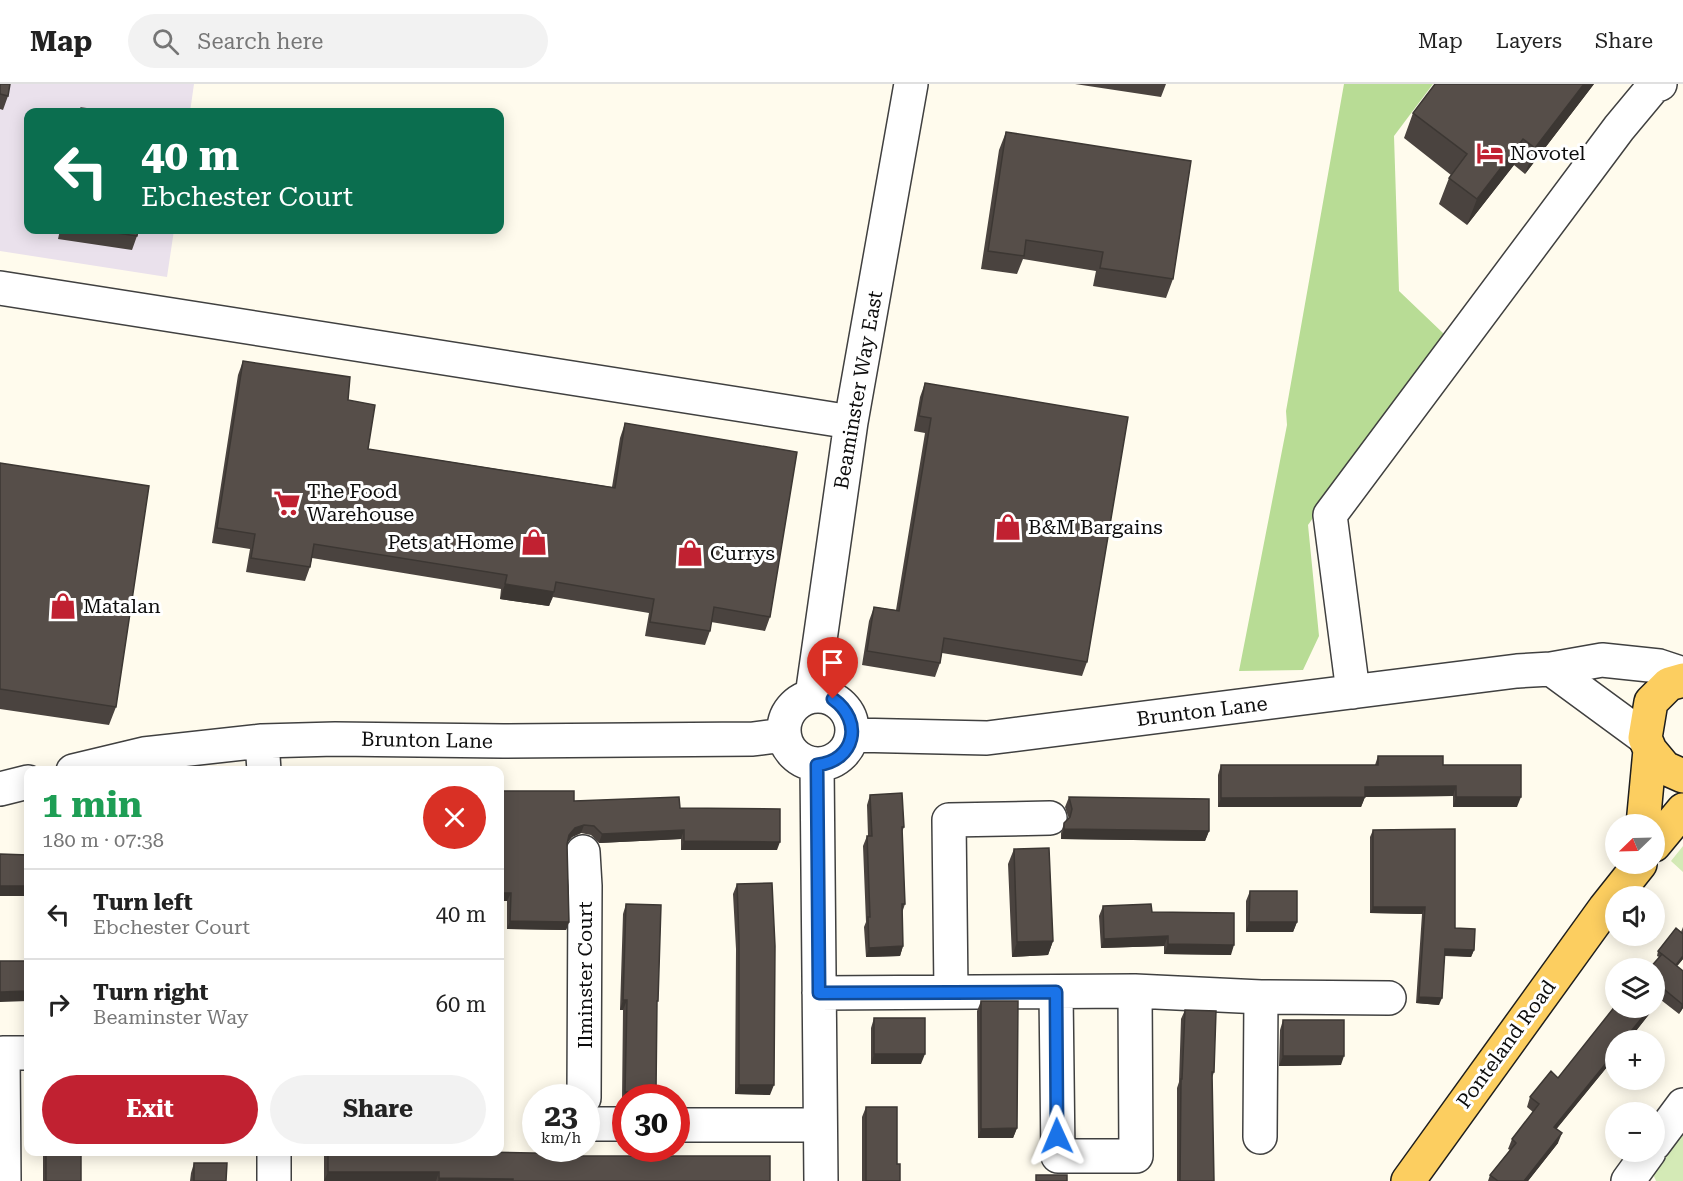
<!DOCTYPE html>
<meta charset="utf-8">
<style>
:root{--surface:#fff;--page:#f2f2f2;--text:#222;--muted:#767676;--line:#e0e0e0;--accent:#c12131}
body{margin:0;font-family:"Roboto Serif",serif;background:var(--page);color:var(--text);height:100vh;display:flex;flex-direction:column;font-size:22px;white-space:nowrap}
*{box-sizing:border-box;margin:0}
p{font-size:20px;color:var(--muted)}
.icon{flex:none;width:33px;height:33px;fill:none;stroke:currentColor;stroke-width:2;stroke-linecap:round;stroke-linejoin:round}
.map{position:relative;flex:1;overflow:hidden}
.side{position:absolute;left:24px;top:682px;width:480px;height:390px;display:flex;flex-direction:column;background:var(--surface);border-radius:12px;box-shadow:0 3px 15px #0003}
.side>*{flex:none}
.banner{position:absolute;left:24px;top:24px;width:480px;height:126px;border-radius:12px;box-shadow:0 3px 15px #0003;background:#0b6e4f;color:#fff;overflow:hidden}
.needle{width:39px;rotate:247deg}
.fabs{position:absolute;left:1605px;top:730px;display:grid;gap:12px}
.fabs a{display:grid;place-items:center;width:60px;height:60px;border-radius:50%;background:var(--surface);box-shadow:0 3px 15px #0003;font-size:30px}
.speed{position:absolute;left:522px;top:1000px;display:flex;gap:12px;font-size:30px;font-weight:700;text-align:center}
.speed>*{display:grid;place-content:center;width:78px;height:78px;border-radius:50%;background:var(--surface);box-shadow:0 3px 15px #0003;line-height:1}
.speed small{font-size:15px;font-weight:400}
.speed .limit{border:9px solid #d22;background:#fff;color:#111}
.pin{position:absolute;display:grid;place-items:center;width:51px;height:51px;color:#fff;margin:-62px -26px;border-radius:50% 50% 50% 0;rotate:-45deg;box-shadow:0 0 6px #0007}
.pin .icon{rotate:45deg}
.me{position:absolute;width:66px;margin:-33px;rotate:359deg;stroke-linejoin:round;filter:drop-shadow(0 0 4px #0008)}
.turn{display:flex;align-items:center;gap:21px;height:126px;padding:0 18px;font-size:27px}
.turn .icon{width:78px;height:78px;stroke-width:2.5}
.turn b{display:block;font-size:42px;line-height:51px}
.round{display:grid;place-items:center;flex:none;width:63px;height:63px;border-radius:32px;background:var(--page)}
.overview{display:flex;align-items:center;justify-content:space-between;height:102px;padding:0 18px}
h1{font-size:36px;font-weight:700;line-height:45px;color:#1e9e55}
.cta{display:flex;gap:12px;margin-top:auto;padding:12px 18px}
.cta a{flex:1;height:69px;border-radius:36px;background:var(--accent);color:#fff;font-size:24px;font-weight:700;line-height:69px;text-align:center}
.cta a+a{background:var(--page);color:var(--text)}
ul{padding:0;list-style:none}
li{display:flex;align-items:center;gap:18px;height:90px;padding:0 18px;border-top:2px solid var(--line)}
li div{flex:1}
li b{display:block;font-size:22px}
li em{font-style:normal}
header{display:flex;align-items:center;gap:36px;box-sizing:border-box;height:84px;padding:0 30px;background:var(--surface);border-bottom:2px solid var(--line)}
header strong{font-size:28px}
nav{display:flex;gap:33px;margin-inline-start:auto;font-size:21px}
.search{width:420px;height:54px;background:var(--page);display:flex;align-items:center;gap:15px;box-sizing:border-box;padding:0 21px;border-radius:33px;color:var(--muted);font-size:22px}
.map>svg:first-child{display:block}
</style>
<header>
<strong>Map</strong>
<div class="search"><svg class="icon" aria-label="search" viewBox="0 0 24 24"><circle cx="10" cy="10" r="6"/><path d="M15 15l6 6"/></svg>Search here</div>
<nav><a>Map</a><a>Layers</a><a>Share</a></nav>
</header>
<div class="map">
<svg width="1683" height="1097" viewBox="0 0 1683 1097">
<rect width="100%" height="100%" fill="#fffbed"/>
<path fill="#eae1ec" d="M0,0H194L190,28H28V146H174L167,193L0,167Z"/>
<path fill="#d4eab6" d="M1683,762V788L1671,777Z
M1683,1042V1097H1656L1651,1085Z"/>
<path fill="#b8dc95" d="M1344,0H1433L1394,52L1399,207L1444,250L1308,441L1319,552L1303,586L1239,587L1287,341L1286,327Z"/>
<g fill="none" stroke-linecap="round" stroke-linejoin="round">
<defs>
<path id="minor" d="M0,204L851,338
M1551,585L1645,654
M1353,608L1330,431L1619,44L1654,2L1660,0
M784 646a34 34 0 1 1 68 0a34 34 0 1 1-68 0Z
M812,612L851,338L911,0
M852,651L987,654L1517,587L1551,585L1602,576L1659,582L1683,590
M262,657L264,687
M817,681L821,1097
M73,687L144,670L262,657L335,655L503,657L753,655L784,651
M0,705L28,698
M583,768L585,802L584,1014
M951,908L949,736L1050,734
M1056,908L1058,1072H1136L1135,907
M819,909L1135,907L1261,913L1389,914
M586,1040H626
M676,1041H820
M1260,1053L1261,913
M1654,1060L1683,1021
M4,1097L3,969H28
M274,1097V1068
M1628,1097L1649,1068"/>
<path id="major" d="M1683,596L1669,600L1651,618L1645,654L1650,666L1665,684L1683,692
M1643,741L1650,666
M1654,761L1683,726
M1408,1097L1605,824L1640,780"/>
</defs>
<use href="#minor" stroke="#404040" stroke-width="36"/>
<use href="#major" stroke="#1e1e1e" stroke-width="36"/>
<use href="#minor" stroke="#fff" stroke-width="33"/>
<use href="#major" stroke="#fcce60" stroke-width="33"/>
</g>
<path fill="#4a433f" d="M0,0L8,12L3,26L0,25Z
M1075,0H1166L1161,13Z
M1594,0L1525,90L1514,81L1467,141L1439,120L1449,94L1451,91L1404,54L1413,29Z
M1006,48L1173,195L1166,214L1093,202L1096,187L1023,175L1017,190L981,185L999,66Z
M60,146H138L137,152L132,166L58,155Z
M243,277L348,316L368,365L612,403L620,354L625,339L770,533L765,547L711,538L710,547L705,561L645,552L649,529L553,513L549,522L500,515L501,505L312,474L310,483L305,497L246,488L250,465L212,459L238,291Z
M925,299L1087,578L1082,592L942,569L940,579L935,593L862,581L869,537L874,523L896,526L925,349L914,347L920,313Z
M0,379L116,623L109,641L0,625Z
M1378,672L1443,681L1517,723H1453V712L1365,713L1361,723H1218V691L1221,681H1375Z
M870,711L904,743L902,748L905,820L902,829L903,862L900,872L866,873L864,843L866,838L863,762L867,752H868L867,721Z
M1069,713L1209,747L1205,757L1061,755V749L1064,739L1069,735L1065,723Z
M574,717L680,724L777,766H681V755L599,759L591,751L581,749L572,753L568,758L567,760L569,838L566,846L507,845V817H500Z
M1373,746L1474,866L1471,873L1445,872L1439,921L1416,919L1422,830L1370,829V753Z
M1014,765L1053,857L1048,871L1012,873L1008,780Z
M737,800L770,1011L735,1010L736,865L733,810Z
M1250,807L1297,838L1293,848H1246V817Z
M626,820L657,922L626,1014V1018L622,1017L623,926H620L623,830Z
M1103,822L1152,828L1231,871L1164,870V862L1101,864L1099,832Z
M1683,843V875L1677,882L1683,924L1679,930L1661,916L1654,924V885L1659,873L1657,872L1658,867L1681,848Z
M981,917L1017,1044L1013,1054H978L977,927Z
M1616,924H1654L1628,957H1616V972L1556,1045L1558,1059L1528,1097H1488L1490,1091L1510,1066L1508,1065L1512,1055L1533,1028L1527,1023L1530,1013L1558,994Z
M1185,926L1214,988L1212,994L1214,1097H1177V1004L1179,998L1181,935Z
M874,934L921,980H871V944Z
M1283,936L1341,981L1279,982L1280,946Z
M866,1023L897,1080L900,1097H862V1033Z
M43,1068H81V1097H43Z
M324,1068H480L581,1072L770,1097H324Z
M194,1079L226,1097H190L191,1089Z"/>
<path fill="#3c3733" d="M1584,0H1594L1525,90L1535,64Z
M1523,55L1514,81L1467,141L1477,115Z
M505,500L554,508L549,522L500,515Z
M1456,702L1453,712L1361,713L1365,703Z
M1365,713L1361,723H1218L1221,714Z
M1456,713H1521L1517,723H1453Z
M584,741L581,749L572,753L566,760L569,751L575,744Z
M1064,745L1209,747L1205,757L1061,755Z
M684,746L681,755L599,759L602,750Z
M684,757L780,758L777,766H681Z
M0,802H28V812H0Z
M500,809H511L507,817H500Z
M1373,823H1425L1422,830L1370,829Z
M510,837L569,838L566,846L507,845Z
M1249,838H1297L1293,848H1246Z
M1168,852L1164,862L1101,864L1104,855Z
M1053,857L1048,871L1012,873L1017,858Z
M1168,860L1234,861L1231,871L1164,870Z
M903,862L900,872L866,873L869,864Z
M1445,865L1474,866L1471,873L1443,871Z
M1683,872V875L1674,886L1676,881Z
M1665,906L1661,916L1654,924V918Z
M28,907V917L0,918V908Z
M1419,913L1442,914L1439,921L1416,919Z
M623,916H627L623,926H620Z
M1683,919V924L1679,930L1682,920Z
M1650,924H1654L1628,957H1623Z
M1616,967V972L1550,1053L1554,1043Z
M874,970H925L921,980H871Z
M1283,972H1344L1341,981L1279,982Z
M739,1001H774L770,1011L735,1010Z
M625,1008H656L654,1014H626V1018L622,1017Z
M1017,1044L1013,1054H978L981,1045Z
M1562,1049L1558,1059L1528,1097H1524Z
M328,1088H439L436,1097H324Z
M439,1094L513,1095V1097H438Z"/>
<path fill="#564e49" stroke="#3c3733" stroke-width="1.5" d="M0,0H10L8,12L0,10Z
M1435,0H1584L1535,64L1523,55L1477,115L1449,94L1467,70L1413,29Z
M81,24L111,28H80Z
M1006,48L1191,77L1173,195L1100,184L1103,168L1026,156L1024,172L988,167Z
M96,146H138L137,152Z
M243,277L350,293L348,316L375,321L368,365L615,404L625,339L797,368L770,533L714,523L710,547L650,538L654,515L556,498L554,508L505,500L507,491L314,460L310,483L251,474L255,450L217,444Z
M925,299L1128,333L1087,578L944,554L940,579L867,567L874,523L899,527L931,334L919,332Z
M0,379L149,402L116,623L0,605Z
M1378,672H1443V681H1521V713H1456V702L1365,703V713L1221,714V681H1378Z
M500,707H574V717L679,713L680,724L780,725V758L684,757V746L602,750L594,742L584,741L575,744L569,751L567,760L569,838L510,837L511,809H500Z
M902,709L904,743H902L905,820H902L903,862L869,864L868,833H870L867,752H872L870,711Z
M1069,713L1209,715V747L1064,745V739L1070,733L1072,725Z
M1455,745V844L1475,845L1474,866L1445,865L1442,914L1419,913L1425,823H1373V746Z
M1049,764L1053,857L1017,858L1014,765Z
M0,770L28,771V802H0Z
M772,799L775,862L774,1001H739V855L737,800Z
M1250,807H1297V838H1249Z
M626,820L661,821L658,917H657L656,1008H625L627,916H623Z
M1151,820L1152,828L1234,829V861L1168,860V852L1104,855L1103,822Z
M1676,844L1683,850V872L1676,881L1658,867Z
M1662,870L1683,887V919L1682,920L1665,906L1654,918V885H1649Z
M0,877H28V907L0,908Z
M981,917H1018L1017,1044L981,1045Z
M1616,921V924H1650L1623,957H1616V967L1554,1043L1562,1049L1524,1097H1498L1490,1091L1516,1059L1512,1055L1539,1020L1530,1013L1551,987L1558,994Z
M1185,926L1216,927L1214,988H1212L1214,1097H1180L1181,995H1182Z
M874,934H925V970H874Z
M1283,936H1344V972H1283Z
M866,1023H897V1080H900V1097H866Z
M46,1068H81V1097H46Z
M328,1068H480L581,1070V1072H770V1097H513V1095L439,1094V1088H328Z
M194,1079H227L226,1097H194Z
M1036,1091H1067V1097H1036Z"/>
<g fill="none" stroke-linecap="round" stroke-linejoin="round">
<defs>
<path id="route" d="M833,615C864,637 855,677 817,681L819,909L1056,908L1057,1052"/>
</defs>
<use href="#route" stroke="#114b97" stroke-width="15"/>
<use href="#route" stroke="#1a73e8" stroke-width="10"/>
</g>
<defs>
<symbol id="hotel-bare" viewBox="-9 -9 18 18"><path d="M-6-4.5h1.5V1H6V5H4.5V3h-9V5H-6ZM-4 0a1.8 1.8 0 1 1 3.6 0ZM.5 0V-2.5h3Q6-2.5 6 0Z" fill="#c12131" stroke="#fff" stroke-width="2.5" paint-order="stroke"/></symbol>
<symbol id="supermarket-bare" viewBox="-9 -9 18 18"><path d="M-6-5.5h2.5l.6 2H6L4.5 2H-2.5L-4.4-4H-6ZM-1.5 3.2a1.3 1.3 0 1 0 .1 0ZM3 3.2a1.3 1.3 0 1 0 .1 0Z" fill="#c12131" stroke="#fff" stroke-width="2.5" paint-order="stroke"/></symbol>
<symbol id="shop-bare" viewBox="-9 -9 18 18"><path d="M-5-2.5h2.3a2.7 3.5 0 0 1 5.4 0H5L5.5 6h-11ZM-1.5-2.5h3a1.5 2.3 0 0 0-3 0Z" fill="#c12131" stroke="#fff" stroke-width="2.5" paint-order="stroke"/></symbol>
</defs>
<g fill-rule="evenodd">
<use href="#hotel-bare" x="1471" y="50" width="38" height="38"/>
<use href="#supermarket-bare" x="268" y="400" width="38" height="38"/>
<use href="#shop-bare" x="989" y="424" width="38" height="38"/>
<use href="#shop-bare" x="515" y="439" width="38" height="38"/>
<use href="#shop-bare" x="671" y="450" width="38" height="38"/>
<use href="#shop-bare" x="44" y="503" width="38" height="38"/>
</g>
<g text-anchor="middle" stroke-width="6" stroke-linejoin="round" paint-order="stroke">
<g font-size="20" fill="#0d0d0d" stroke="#fff" text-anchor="start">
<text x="1510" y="76">Novotel</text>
<text x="307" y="414">The Food<tspan x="307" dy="23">Warehouse</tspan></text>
<text x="1028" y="450">B&amp;M Bargains</text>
<text x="514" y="465" text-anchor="end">Pets at Home</text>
<text x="710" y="476">Currys</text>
<text x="83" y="529">Matalan</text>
</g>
<g font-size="20" fill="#0d0d0d" stroke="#fff">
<text transform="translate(858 306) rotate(-80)" y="7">Beaminster Way East</text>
<text transform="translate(1202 627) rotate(-7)" y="7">Brunton Lane</text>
<text transform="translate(427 656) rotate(1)" y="7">Brunton Lane</text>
<text transform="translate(585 891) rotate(-90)" y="7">Ilminster Court</text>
<text transform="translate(1506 960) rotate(-54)" y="7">Ponteland Road</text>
</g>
</g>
</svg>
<div class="fabs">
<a><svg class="needle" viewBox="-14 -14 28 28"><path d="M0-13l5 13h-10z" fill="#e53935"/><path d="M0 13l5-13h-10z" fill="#767676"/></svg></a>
<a><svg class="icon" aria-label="sound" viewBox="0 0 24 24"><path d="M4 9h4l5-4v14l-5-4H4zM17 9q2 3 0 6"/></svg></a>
<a><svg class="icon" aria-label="layers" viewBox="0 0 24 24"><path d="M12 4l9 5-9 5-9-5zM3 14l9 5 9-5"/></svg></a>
<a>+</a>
<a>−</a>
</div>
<div class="speed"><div>23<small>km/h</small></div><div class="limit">30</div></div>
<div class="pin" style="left:833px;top:615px;background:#d93025"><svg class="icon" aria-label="arrive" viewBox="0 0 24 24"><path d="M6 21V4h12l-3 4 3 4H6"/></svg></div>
<svg class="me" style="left:1057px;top:1052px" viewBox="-20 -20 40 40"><path d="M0-17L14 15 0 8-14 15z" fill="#1a73e8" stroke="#fff" stroke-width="4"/></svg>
<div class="banner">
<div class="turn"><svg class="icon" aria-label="left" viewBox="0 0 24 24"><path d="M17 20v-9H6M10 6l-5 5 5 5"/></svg><div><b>40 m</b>Ebchester Court</div></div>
</div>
<section class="side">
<div class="overview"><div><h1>1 min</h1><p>180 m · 07:38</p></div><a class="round" style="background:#d93025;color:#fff"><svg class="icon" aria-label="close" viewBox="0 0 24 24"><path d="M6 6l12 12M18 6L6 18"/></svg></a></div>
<ul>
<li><svg class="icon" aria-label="left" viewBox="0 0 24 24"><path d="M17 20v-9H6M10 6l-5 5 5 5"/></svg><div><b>Turn left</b><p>Ebchester Court</p></div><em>40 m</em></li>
<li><svg class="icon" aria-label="right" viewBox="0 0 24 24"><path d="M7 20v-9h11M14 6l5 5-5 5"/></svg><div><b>Turn right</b><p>Beaminster Way</p></div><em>60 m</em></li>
</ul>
<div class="cta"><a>Exit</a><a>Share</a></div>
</section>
</div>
